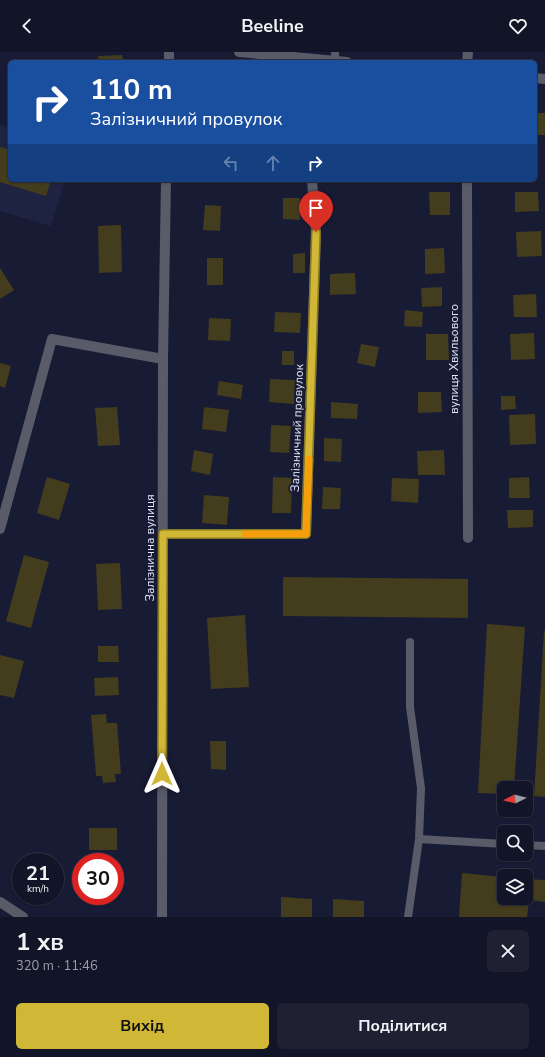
<!DOCTYPE html>
<html lang="uk">
<meta charset="utf-8">
<style>
:root{--surface:#121427;--page:#1f2133;--text:#f1f3f6;--muted:#9c9ea7;--line:#313344;--accent:#d1b736}
body{margin:0;font-family:"Nunito Sans",sans-serif;background:var(--page);color:var(--text);height:100vh;display:flex;flex-direction:column;font-size:15px;white-space:nowrap}
*{box-sizing:border-box;margin:0}
p{font-size:13px;color:var(--muted)}
.icon{flex:none;width:22px;height:22px;fill:none;stroke:currentColor;stroke-width:2;stroke-linecap:round;stroke-linejoin:round}
.map{position:relative;height:865px;overflow:hidden}
.panel{display:flex;flex-direction:column;background:var(--surface);flex:1}
.panel>*{flex:none}
.banner{position:absolute;left:8px;top:8px;width:529px;height:122px;border-radius:6px;box-shadow:0 1px 3px #0004,0 0 0 1px var(--line);background:#1a4fa0;color:#fff;overflow:hidden}
.needle{width:26px;rotate:264deg}
.fabs{position:absolute;left:497px;top:729px;display:grid;gap:8px}
.fabs a{display:grid;place-items:center;width:36px;height:36px;border-radius:6px;background:var(--surface);box-shadow:0 1px 3px #0004,0 0 0 1px var(--line);font-size:20px}
.speed{position:absolute;left:12px;top:801px;display:flex;gap:8px;font-size:20px;font-weight:700;text-align:center}
.speed>*{display:grid;place-content:center;width:52px;height:52px;border-radius:50%;background:var(--surface);box-shadow:0 1px 3px #0004,0 0 0 1px var(--line);line-height:1}
.speed small{font-size:10px;font-weight:400}
.speed .limit{border:6px solid #d22;background:#fff;color:#111}
.pin{position:absolute;display:grid;place-items:center;width:34px;height:34px;color:#fff;margin:-41px -17px;border-radius:50% 50% 50% 0;rotate:-45deg;box-shadow:0 0 4px #0007}
.pin .icon{rotate:45deg}
.me{position:absolute;width:44px;margin:-22px;rotate:0deg;stroke-linejoin:round;filter:drop-shadow(0 0 3px #0008)}
.turn{display:flex;align-items:center;gap:14px;height:84px;padding:0 16px;font-size:18px}
.turn .icon{width:52px;height:52px;stroke-width:2.5}
.turn b{display:block;font-size:28px;line-height:34px}
.lanes{display:flex;align-items:center;height:38px;padding:0 16px;background:#0003;justify-content:center;gap:20px;direction:ltr}
.lanes .off{opacity:.35}
.round{display:grid;place-items:center;flex:none;width:42px;height:42px;border-radius:6px;background:var(--page)}
.overview{display:flex;align-items:center;justify-content:space-between;height:68px;padding:0 16px}
h1{font-size:24px;font-weight:700;line-height:30px}
.cta{display:flex;gap:8px;margin-top:auto;padding:8px 16px}
.cta a{flex:1;height:46px;border-radius:6px;background:var(--accent);color:#111;font-size:16px;font-weight:700;line-height:46px;text-align:center}
.cta a+a{background:var(--page);color:var(--text)}
header{display:flex;justify-content:space-between;align-items:center;height:52px;padding:0 16px;background:var(--surface);font-size:18px;font-weight:700}
.map>svg:first-child{display:block}
</style>
<header><svg class="icon" aria-label="back" viewBox="0 0 24 24"><path d="M15 5l-7 7 7 7"/></svg>Beeline<svg class="icon" aria-label="heart" viewBox="0 0 24 24"><path d="M12 20l-8-8c-3-5 5-10 8-4 3-6 11-1 8 4z"/></svg></header>
<div class="map">
<svg width="545" height="865" viewBox="0 0 545 865">
<rect width="100%" height="100%" fill="#181b34"/>
<path fill="#1f2342" d="M0,73L10,76V128H65L51,174L0,159Z"/>
<path fill="#433c1d" d="M122,3L123,10H99L98,4Z
M535,61H545V83H535Z
M0,95L10,98V128H51L46,144L0,130Z
M429,140H450V163H430Z
M515,140H538L539,159L515,160Z
M283,146H300V168L283,167Z
M205,153L221,154L220,179L203,178Z
M121,173L122,220L99,221L98,174Z
M541,179L542,204L517,205L516,180Z
M444,196L445,221L425,222V197Z
M305,201V221H293V202Z
M207,206H223V233H207Z
M0,216L14,238L0,247Z
M355,221L356,242L330,243V222Z
M442,235V254L422,255L421,236Z
M536,242L537,265H514L513,243Z
M405,258L423,260L422,275L404,274Z
M275,260L301,261L300,281L274,280Z
M209,266L231,267L230,289L208,288Z
M534,281L535,307L511,308L510,282Z
M426,282H448L449,308H426Z
M361,292L379,295L375,315L357,311Z
M282,299H294V313H282Z
M0,311L11,314L5,336L0,334Z
M270,327L295,328L294,352L269,350Z
M219,329L243,333L241,347L217,343Z
M418,340H441L442,360L418,361Z
M501,344H515L516,357L501,358Z
M331,350L358,352L357,367L331,366Z
M117,355L120,393L98,394L95,356Z
M204,355L229,358L226,380L202,377Z
M535,362L536,392L510,393L509,363Z
M271,373L291,374L289,401L270,400Z
M324,386L342,387L341,410L324,409Z
M194,398L213,402L210,423L191,419Z
M444,398L445,423H418L417,399Z
M47,425L70,432L59,468L37,461Z
M273,425L292,426L291,461H272Z
M529,425L530,446H509V426Z
M392,426L419,427L418,451L391,449Z
M323,435L341,436L340,457H322Z
M204,443L229,445L227,473L202,471Z
M507,458H533V475L508,476Z
M24,503L49,510L31,576L6,569Z
M120,511L122,557L98,558L96,512Z
M283,525L468,527V566L283,564Z
M245,563L249,635L211,637L207,566Z
M487,572L525,575L514,736H504V742L478,741Z
M544,579H545V745L534,744Z
M98,594H118L119,610H98Z
M0,603L24,609L14,646L0,643Z
M118,625L119,643L95,644L94,626Z
M106,662L107,671H117L121,722H115L116,730L103,731L102,724H96L91,663Z
M210,689H226V718L211,717Z
M89,776H117V798H89Z
M115,810H118V833H115Z
M462,821L504,825V846H526V827L545,828V850L529,848L527,865H459Z
M281,845L312,847V865H281Z
M333,847L364,849V865H333Z"/>
<g fill="none" stroke-linecap="round" stroke-linejoin="round">
<path stroke="#595b69" stroke-width="8" d="M335,9V0
M419,787L504,792
M526,793L545,794
M408,865L419,787L421,736L410,655V590"/>
<path stroke="#595b69" stroke-width="10" d="M239,0L347,10
M169,10V0
M467,10L468,0
M535,26L545,27
M467,128L468,486
M0,477L52,287L163,307
M163,482H306L316,180L312,128
M0,850L23,865
M162,865L163,307L166,128"/>
</g>
<g fill="none" stroke-linecap="round" stroke-linejoin="round">
<defs>
<path id="route" d="M162,722L163,482H306L316,180"/>
</defs>
<use href="#route" stroke="#887723" stroke-width="10"/>
<use href="#route" stroke="#d1b736" stroke-width="7"/>
<path stroke="#f59e0b" stroke-width="7" d="M245,482H306L309,407"/>
</g>
<g text-anchor="middle" stroke-width="4" stroke-linejoin="round" paint-order="stroke">
<g font-size="12" fill="#e4e8f9" stroke="#181b34">
<text transform="translate(454 307) rotate(-90)" y="4">вулиця Хвильового</text>
<text transform="translate(297 376) rotate(-88)" y="4">Залізничний провулок</text>
<text transform="translate(150 496) rotate(-90)" y="4">Залізнична вулиця</text>
</g>
</g>
</svg>
<div class="fabs">
<a><svg class="needle" viewBox="-14 -14 28 28"><path d="M0-13l5 13h-10z" fill="#e53935"/><path d="M0 13l5-13h-10z" fill="#9c9ea7"/></svg></a>
<a><svg class="icon" aria-label="search" viewBox="0 0 24 24"><circle cx="10" cy="10" r="6"/><path d="M15 15l6 6"/></svg></a>
<a><svg class="icon" aria-label="layers" viewBox="0 0 24 24"><path d="M12 4l9 5-9 5-9-5zM3 14l9 5 9-5"/></svg></a>
</div>
<div class="speed"><div>21<small>km/h</small></div><div class="limit">30</div></div>
<div class="pin" style="left:316px;top:180px;background:#d93025"><svg class="icon" aria-label="arrive" viewBox="0 0 24 24"><path d="M6 21V4h12l-3 4 3 4H6"/></svg></div>
<svg class="me" style="left:162px;top:722px" viewBox="-20 -20 40 40"><path d="M0-17L14 15 0 8-14 15z" fill="#d1b736" stroke="#fff" stroke-width="4"/></svg>
<div class="banner">
<div class="turn"><svg class="icon" aria-label="right" viewBox="0 0 24 24"><path d="M7 20v-9h11M14 6l5 5-5 5"/></svg><div><b>110 m</b>Залізничний провулок</div></div>
<div class="lanes"><svg class="icon off" aria-label="left" viewBox="0 0 24 24"><path d="M17 20v-9H6M10 6l-5 5 5 5"/></svg><svg class="icon off" aria-label="ahead" viewBox="0 0 24 24"><path d="M12 20V5M6 11l6-6 6 6"/></svg><svg class="icon" aria-label="right" viewBox="0 0 24 24"><path d="M7 20v-9h11M14 6l5 5-5 5"/></svg></div>
</div>
</div>
<section class="panel">
<div class="overview"><div><h1>1 хв</h1><p>320 m · 11:46</p></div><a class="round"><svg class="icon" aria-label="close" viewBox="0 0 24 24"><path d="M6 6l12 12M18 6L6 18"/></svg></a></div>
<div class="cta"><a>Вихід</a><a>Поділитися</a></div>
</section>
